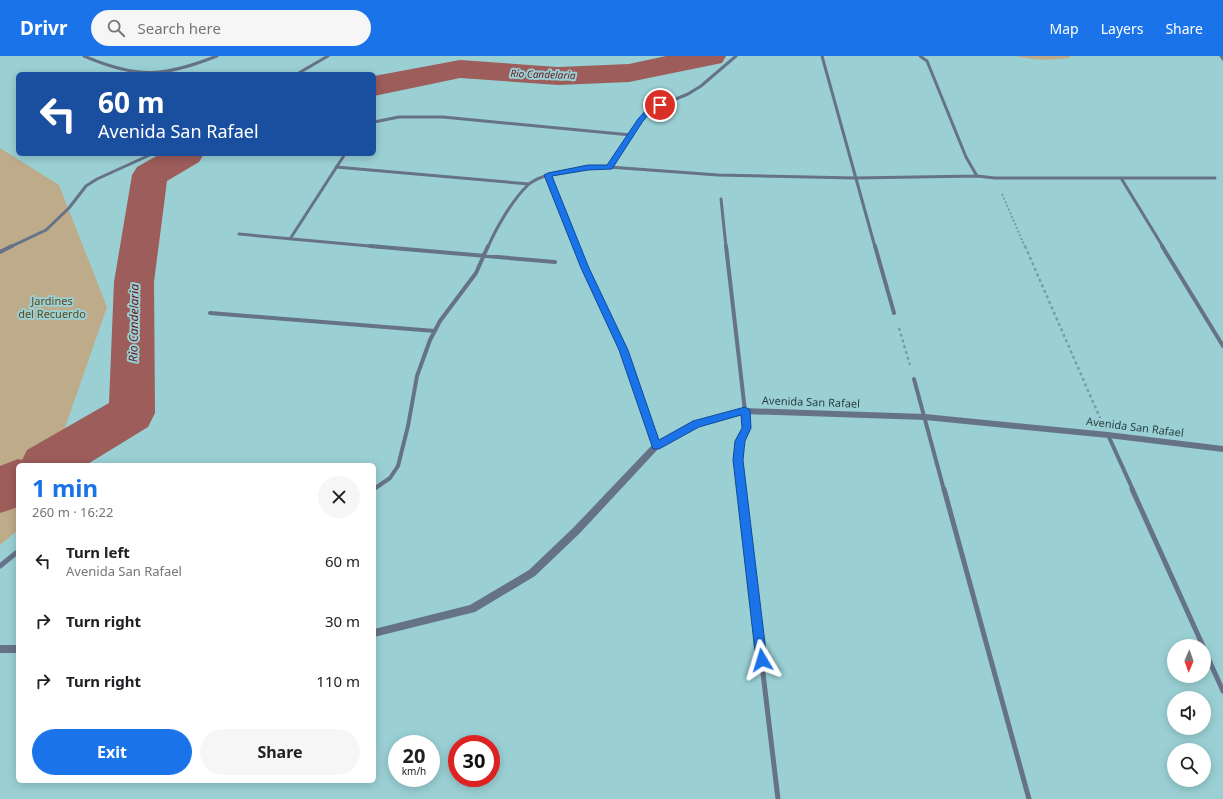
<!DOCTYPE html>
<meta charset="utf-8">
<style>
:root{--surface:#fff;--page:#f6f6f6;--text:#202124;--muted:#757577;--accent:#1a73e8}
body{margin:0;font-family:"Noto Sans",sans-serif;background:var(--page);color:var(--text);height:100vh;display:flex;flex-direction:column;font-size:15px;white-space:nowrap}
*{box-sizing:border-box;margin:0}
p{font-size:13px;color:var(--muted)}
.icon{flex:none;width:22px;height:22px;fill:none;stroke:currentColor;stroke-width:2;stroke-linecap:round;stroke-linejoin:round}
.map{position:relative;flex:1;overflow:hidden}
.sheet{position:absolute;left:16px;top:407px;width:360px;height:320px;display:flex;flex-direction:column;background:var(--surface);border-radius:6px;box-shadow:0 2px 10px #0003}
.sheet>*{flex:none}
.banner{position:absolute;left:16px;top:16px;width:360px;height:84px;border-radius:6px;box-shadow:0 2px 10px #0003;background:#1a4fa0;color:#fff;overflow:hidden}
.needle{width:26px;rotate:182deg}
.controls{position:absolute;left:1167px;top:583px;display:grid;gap:8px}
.controls a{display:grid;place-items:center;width:44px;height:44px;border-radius:50%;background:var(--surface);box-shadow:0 2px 10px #0003;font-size:20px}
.speed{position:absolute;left:388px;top:679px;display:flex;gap:8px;font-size:20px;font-weight:700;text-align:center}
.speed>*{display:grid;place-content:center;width:52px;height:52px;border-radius:50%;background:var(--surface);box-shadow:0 2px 10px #0003;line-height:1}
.speed small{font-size:10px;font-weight:400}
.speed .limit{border:6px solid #d22;background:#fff;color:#111}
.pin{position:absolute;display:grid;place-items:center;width:34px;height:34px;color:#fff;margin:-17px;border:2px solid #fff;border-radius:50%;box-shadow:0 1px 4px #0007}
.me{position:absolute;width:44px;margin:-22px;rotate:353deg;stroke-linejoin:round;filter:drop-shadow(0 0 3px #0008)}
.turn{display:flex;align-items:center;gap:14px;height:84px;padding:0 16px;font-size:18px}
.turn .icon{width:52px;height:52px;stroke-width:2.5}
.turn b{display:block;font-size:28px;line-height:34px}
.round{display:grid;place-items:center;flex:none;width:42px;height:42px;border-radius:21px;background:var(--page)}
.head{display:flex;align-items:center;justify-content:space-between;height:68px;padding:0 16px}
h1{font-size:24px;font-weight:700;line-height:30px;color:var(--accent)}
.action{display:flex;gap:8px;margin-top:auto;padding:8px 16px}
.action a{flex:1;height:46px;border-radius:24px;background:var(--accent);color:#fff;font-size:16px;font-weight:700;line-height:46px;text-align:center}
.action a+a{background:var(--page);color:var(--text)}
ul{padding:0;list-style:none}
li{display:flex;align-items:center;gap:12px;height:60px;padding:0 16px}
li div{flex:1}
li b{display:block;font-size:15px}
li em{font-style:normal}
header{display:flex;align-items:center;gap:24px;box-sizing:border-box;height:56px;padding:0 20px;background:var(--accent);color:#fff}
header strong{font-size:19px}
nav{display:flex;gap:22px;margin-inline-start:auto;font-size:14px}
.search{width:280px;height:36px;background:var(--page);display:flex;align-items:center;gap:10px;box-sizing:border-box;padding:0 14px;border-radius:22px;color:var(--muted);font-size:15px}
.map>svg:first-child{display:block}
</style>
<header>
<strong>Drivr</strong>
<div class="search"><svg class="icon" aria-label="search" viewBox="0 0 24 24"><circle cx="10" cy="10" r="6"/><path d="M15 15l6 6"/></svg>Search here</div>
<nav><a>Map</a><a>Layers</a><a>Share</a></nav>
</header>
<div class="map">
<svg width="1223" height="743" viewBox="0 0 1223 743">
<rect width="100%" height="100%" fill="#9ad0d4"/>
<path fill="#bdab89" d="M1016,0H1071L1070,2C1051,4 1035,5 1016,0Z
M0,92L59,129L107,251L52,409H18V474L0,489Z"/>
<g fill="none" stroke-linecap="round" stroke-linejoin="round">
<path fill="#9d5d5b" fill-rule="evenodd" d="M666,0H726L722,7L629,26L558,29L460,22L374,40V20L460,4L558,11L629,8Z
M160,98H204L199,106L167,125L154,226L155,357L148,371L86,409H18V451L0,457V410L18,403L22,404L27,394L109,347L114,226L132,119L137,111Z"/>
<path stroke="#749fa3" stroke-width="2" stroke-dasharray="2 2" stroke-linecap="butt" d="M1002,138L1025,191"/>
<path stroke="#749fa3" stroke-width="2.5" stroke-dasharray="3 3" stroke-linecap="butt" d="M1025,190L1100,362
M899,272L910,309"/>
<path stroke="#667288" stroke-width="3" d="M84,0C138,23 163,21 217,0
M822,0L875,191
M920,0L927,5L966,101L977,120
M1221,0L1223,3
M297,18L328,0
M374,66L399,61H443L631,79
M336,111L529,128
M609,111L718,119L855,122L977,120L995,122H1215
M548,119L577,191
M1121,122L1163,191
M721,143L726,191
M239,178L380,191
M290,183L345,98
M10,191L46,174L69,152L86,130L97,123L152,98
M488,191C496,172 513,143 528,129C543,115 589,111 609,111L640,64L649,54L688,38L701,30L736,0"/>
<path stroke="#667288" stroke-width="4" d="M370,190L555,206
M576,190L623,294L656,390
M726,190L745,355L746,372L740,385L738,404L742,434
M875,190L894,257
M1162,190L1223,290
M0,196L12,190
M210,257L435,275
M914,323L944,434
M1108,379L1133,434
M374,433L390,422L398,410L408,370L417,320L430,284L440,265L476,217L488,190"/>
<path stroke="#667288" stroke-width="5" d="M741,433L778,743
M944,433L1029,743
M1132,433L1203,590
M0,510L16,497
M1204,593L1223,635"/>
<path fill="#667288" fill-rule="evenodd" d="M745,352L925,358L1108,376L1223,390V396L1108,382L925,364L745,358L698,370L659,392L580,477L535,520L475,556L374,581V573L470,549L529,514L574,471L653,388L694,366Z
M0,589H18V597H0Z"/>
</g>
<path fill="#1a73e8" stroke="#114b97" d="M658,47L663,49L651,56L643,65L612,113L588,114L552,120L589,212L628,294L659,384L693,365L745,351L750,354L751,372L745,385L743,404L767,604L766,608L762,610L758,608L756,604L733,404L735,385L742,372L741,359L699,371L659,393H653L619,294L581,212L544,119L548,117L588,109H607L638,63L647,53Z"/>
<g text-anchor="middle" stroke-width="4" stroke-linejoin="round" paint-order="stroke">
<g font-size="10" font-style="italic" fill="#68161b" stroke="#9ad0d4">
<text transform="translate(543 18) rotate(2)" y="4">Rio Candelaria</text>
</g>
<g font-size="11" fill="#5f491c" stroke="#9ad0d4">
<text x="52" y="249">Jardines<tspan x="52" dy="13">del Recuerdo</tspan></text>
</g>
<g font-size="11" fill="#2b4143" stroke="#9ad0d4">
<text transform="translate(811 346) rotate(2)" y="4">Avenida San Rafael</text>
<text transform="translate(1135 371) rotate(7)" y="4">Avenida San Rafael</text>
</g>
<g font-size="12" font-style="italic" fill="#68161b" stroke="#9ad0d4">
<text transform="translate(134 267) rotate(-89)" y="4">Rio Candelaria</text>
</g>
</g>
</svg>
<div class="controls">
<a><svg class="needle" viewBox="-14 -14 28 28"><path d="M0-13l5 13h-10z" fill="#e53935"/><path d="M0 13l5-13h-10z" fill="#757577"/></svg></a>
<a><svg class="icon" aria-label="sound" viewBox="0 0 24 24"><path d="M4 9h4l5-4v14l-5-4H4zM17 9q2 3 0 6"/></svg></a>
<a><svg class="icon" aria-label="search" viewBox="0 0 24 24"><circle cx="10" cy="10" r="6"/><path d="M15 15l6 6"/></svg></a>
</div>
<div class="speed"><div>20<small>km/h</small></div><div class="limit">30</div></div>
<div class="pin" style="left:660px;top:49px;background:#d93025"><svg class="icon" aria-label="arrive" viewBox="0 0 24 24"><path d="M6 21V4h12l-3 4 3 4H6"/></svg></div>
<svg class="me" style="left:762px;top:604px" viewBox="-20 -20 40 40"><path d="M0-17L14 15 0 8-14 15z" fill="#1a73e8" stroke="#fff" stroke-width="4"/></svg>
<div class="banner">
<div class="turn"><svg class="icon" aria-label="left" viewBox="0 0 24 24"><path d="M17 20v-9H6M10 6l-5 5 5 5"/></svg><div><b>60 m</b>Avenida San Rafael</div></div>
</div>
<section class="sheet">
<div class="head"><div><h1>1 min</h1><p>260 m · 16:22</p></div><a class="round"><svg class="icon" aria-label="close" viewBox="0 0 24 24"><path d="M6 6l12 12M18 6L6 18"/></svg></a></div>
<ul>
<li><svg class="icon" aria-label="left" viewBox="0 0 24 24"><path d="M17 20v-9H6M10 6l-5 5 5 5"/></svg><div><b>Turn left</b><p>Avenida San Rafael</p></div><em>60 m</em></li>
<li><svg class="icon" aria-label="right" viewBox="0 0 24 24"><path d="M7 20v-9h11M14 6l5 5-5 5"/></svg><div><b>Turn right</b></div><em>30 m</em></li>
<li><svg class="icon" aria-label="right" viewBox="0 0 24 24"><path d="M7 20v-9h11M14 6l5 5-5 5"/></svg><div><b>Turn right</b></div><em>110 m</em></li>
</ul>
<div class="action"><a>Exit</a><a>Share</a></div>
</section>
</div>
